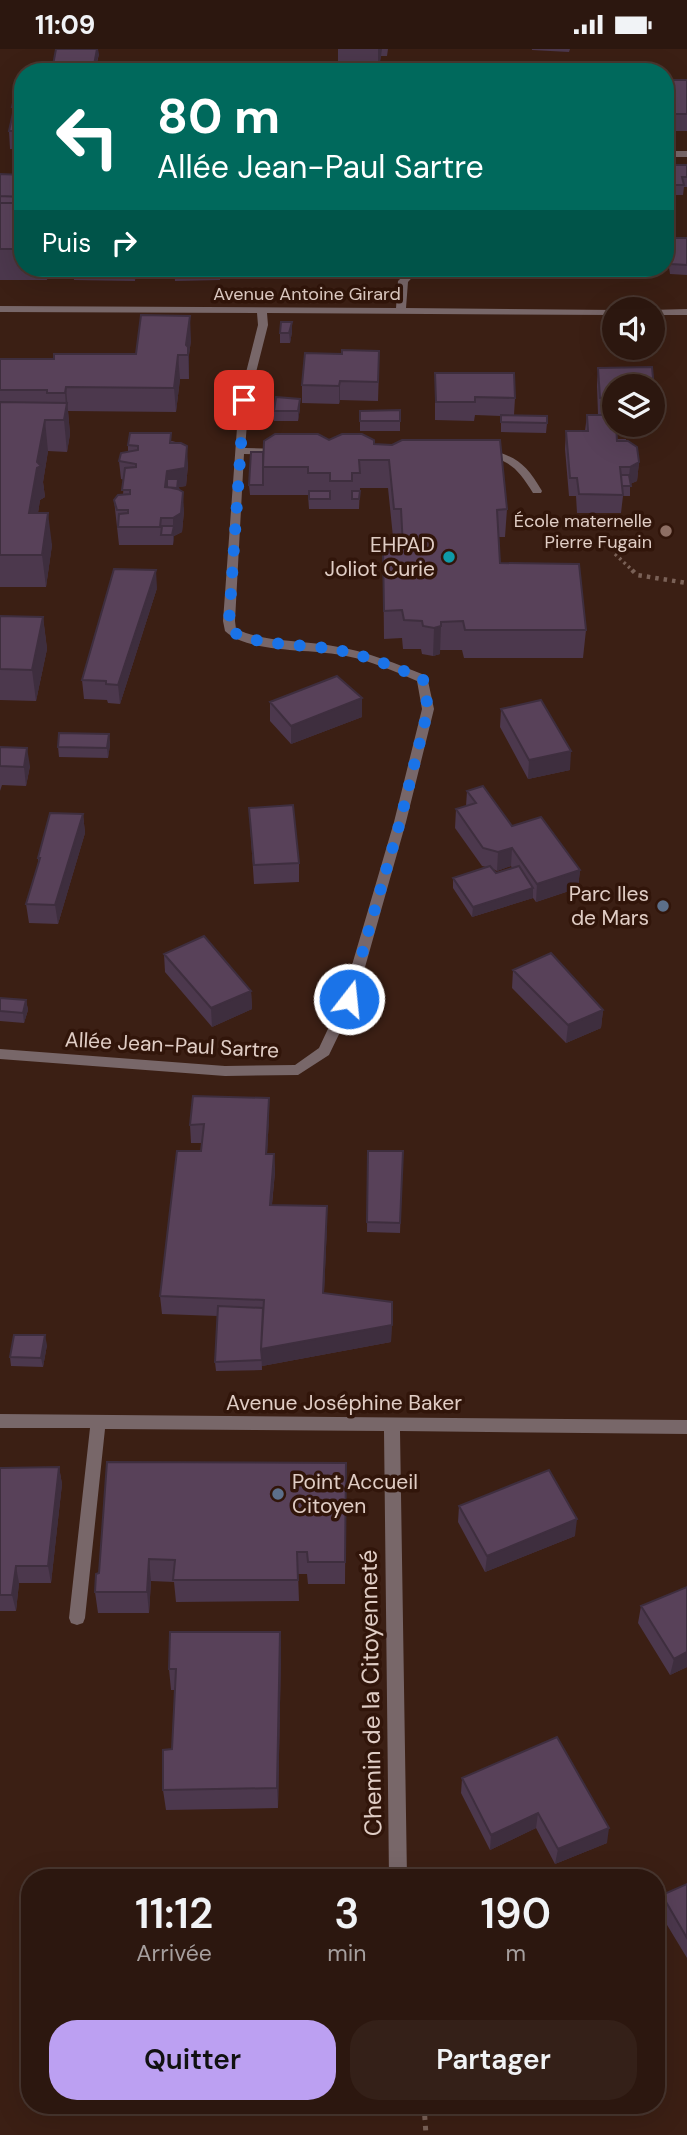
<!DOCTYPE html>
<html lang="fr">
<meta charset="utf-8">
<style>
:root{--surface:#2c170f;--page:#342018;--text:#f1f3f6;--muted:#a69f9e;--line:#48362f;--accent:#bca0f2}
body{margin:0;font-family:"DM Sans",sans-serif;background:var(--page);color:var(--text);height:100vh;display:flex;flex-direction:column;font-size:26px;white-space:nowrap}
*{box-sizing:border-box;margin:0}
p{font-size:23px;color:var(--muted)}
.icon{flex:none;width:38px;height:38px;fill:none;stroke:currentColor;stroke-width:2;stroke-linecap:round;stroke-linejoin:round}
.map{position:relative;flex:1;overflow:hidden}
.panel{position:absolute;left:21px;top:1820px;width:644px;height:245px;display:flex;flex-direction:column;background:var(--surface);border-radius:28px;box-shadow:0 7px 28px #0002,0 0 0 2px var(--line)}
.panel>*{flex:none}
.guide{position:absolute;left:14px;top:14px;width:660px;height:214px;border-radius:28px;box-shadow:0 7px 28px #0002,0 0 0 2px var(--line);background:#00695c;color:#fff;overflow:hidden}
.tools{position:absolute;left:602px;top:248px;display:grid;gap:14px}
.tools a{display:grid;place-items:center;width:63px;height:63px;border-radius:50%;background:var(--surface);box-shadow:0 7px 28px #0002,0 0 0 2px var(--line);font-size:35px}
.pin{position:absolute;display:grid;place-items:center;width:60px;height:60px;color:#fff;margin:-30px;border-radius:14px;box-shadow:0 4px 10px #0006}
.me{position:absolute;width:77px;margin:-38px;rotate:16deg;stroke-linejoin:round;filter:drop-shadow(0 0 5px #0008)}
.turn{display:flex;align-items:center;gap:24px;height:147px;padding:0 28px;font-size:32px}
.turn .icon{width:91px;height:91px;stroke-width:2.5}
.turn b{display:block;font-size:49px;line-height:60px}
.then{display:flex;align-items:center;height:66px;padding:0 28px;background:#0003;gap:14px;font-size:26px}
.eta{display:flex;justify-content:space-evenly;align-items:center;height:119px;text-align:center}
.eta b{font-size:42px;font-weight:600;line-height:49px}
.primary-button{display:flex;gap:14px;margin-top:auto;padding:14px 28px}
.primary-button a{flex:1;height:80px;border-radius:28px;background:var(--accent);color:#111;font-size:28px;font-weight:600;line-height:80px;text-align:center}
.primary-button a+a{background:var(--page);color:var(--text)}
.status{display:flex;justify-content:space-between;align-items:center;height:49px;padding:0 35px;background:var(--surface);direction:ltr}
.status svg{height:19px;fill:currentColor}
.map>svg:first-child{display:block}
</style>
<div class="status"><b>11:09</b><svg viewBox="0 0 49 12"><path d="M0 12V9h3v3zM5 12V6h3v6zM10 12V3h3v9zM15 12V0h3v12zM26 1h20v11H26zM47 4h2v5h-2z"/></svg></div>
<div class="map">
<svg width="687" height="2086" viewBox="0 0 687 2086">
<rect width="100%" height="100%" fill="#3b1f14"/>
<g fill="none" stroke-linecap="round" stroke-linejoin="round">
<path stroke="#7a6157" stroke-width="3.5" stroke-dasharray="2.5 3.5" stroke-linecap="butt" d="M615,505L634,523"/>
<path stroke="#7a6157" stroke-width="4.5" stroke-dasharray="3.5 5" stroke-linecap="butt" d="M632,521L637,526L687,534"/>
<path stroke="#7a6157" stroke-width="5" stroke-dasharray="4.5 6" stroke-linecap="butt" d="M424,2056L426,2086"/>
<path fill="#786769" fill-rule="evenodd" d="M665,102H687V108H665Z
M411,219H421L408,233L406,259L617,261H614V266L267,264L268,276L249,351L245,399L280,400L285,403L280,406L244,405L235,572L236,580C267,594 301,591 333,597C366,602 397,615 427,627L434,660L406,773L356,950L329,1006L298,1026L225,1027L0,1010V1000L225,1017L295,1016L319,999L342,950L394,773L422,660L417,632C394,622 371,612 346,607C313,599 249,605 225,582L223,572L239,351L258,276L257,264L0,263V257L396,259L398,232Z
M687,260V266H653V261H650Z
M486,400C517,407 526,415 542,442L541,444H533C518,420 511,412 482,405L481,403Z
M0,1365L687,1371V1385L400,1382L407,1829H389L384,1382L105,1380L85,1569L83,1574L77,1576L71,1574L69,1569L90,1379H0Z"/>
</g>
<path fill="#4c384d" fill-rule="evenodd" d="M338,0H388L387,7H381L378,23L338,22Z
M532,0H570L569,3L532,1Z
M99,5L95,23H53V16Z
M23,26V100H10L9,82L13,64L12,58Z
M670,31H687V82H674L669,48Z
M665,116H687V138H684L683,146H665Z
M0,125L23,126V219H49L47,231H0Z
M667,189H687V226L670,225L666,199Z
M73,219H136L135,232L74,231Z
M174,219H221L220,231L175,232Z
M328,219H350L346,224Z
M503,219H555L554,226H503Z
M292,273V283L290,294H280V284Z
M191,291L189,306V330H180L176,363L68,362L70,385L67,403L48,402L43,433L45,448L40,451L38,464L52,496L46,538H0V310H54L136,305Z
M652,318L655,350L653,367V338H614V376H616L617,390H626V392L637,398L639,413L637,432L630,435V447H623L621,464H577L576,447H569L565,400L566,382H585L587,366H598L597,337L598,319Z
M379,320L378,352L340,351L339,355L302,354V336Z
M435,324L515,349L514,366L547,374L546,384L501,383V367L475,366L474,372L435,371Z
M300,350V359L298,372H274V362Z
M400,361V382H360V362Z
M329,391L374,395L507,460L505,488H499L500,514L586,581L583,609H464L462,601H440V605L433,607L422,605L421,600H403L402,589L384,590L383,500L401,498V488H393L388,439H360L359,460H309L308,446H250L249,436L263,403Z
M172,392L183,395L188,416L186,437L179,438L184,462L182,483L174,487L173,496H119L114,451L123,446L124,431L121,430L119,412L128,402V396Z
M157,539L120,655L108,654L107,651L84,650L82,631Z
M0,567L43,568L47,600L36,652L0,651Z
M362,649V668L291,695L270,672V653Z
M501,660L570,721L528,730L500,678Z
M109,685L110,696L108,709L59,708L58,698Z
M0,698L30,717L26,737L2,736L0,742Z
M467,742L512,777L580,821L578,839L536,853L533,849L472,868L453,839V829L486,818L482,817L455,779L456,760L466,757ZM511,817L512,819L496,824L493,820L497,822Z
M249,759L299,814V833L254,835Z
M83,765L85,784L58,875L29,874L26,855L38,815V809Z
M164,905L251,942L252,960L212,978L165,923Z
M513,921L603,961L601,979L566,994L512,939Z
M0,949L26,951L28,961L24,974L0,972Z
M269,1067L267,1105H274L275,1123L272,1156L327,1175L324,1244L392,1253L391,1293L262,1317V1321L216,1322L215,1313L218,1267L162,1265L160,1247L201,1102L202,1094H191L190,1076Z
M368,1102H403L400,1184L367,1183Z
M47,1296L43,1318L11,1317L10,1308Z
M346,1414L345,1535H308L307,1525H298L299,1552L176,1553L174,1533L151,1532L149,1564H98L95,1543L99,1524Z
M59,1418L62,1435L51,1534H19L16,1562H0V1419Z
M459,1457L575,1487L485,1523L458,1473Z
M687,1538V1618L670,1626L638,1574L641,1557Z
M280,1583L281,1604L278,1759L166,1761L163,1741L172,1700L175,1641H171L169,1620Z
M462,1729L607,1794L555,1815L536,1779L490,1801L461,1744Z
M687,1835V1909L658,1861L662,1846Z"/>
<path fill="#3e2e3e" d="M97,0H98L99,5L94,23V16Z
M378,0H382L381,7L378,23Z
M45,219H49L47,231Z
M134,219H136L135,232Z
M190,267L191,291L189,306V330L188,306L186,296Z
M292,273V283L290,294L289,284Z
M178,306L180,330L176,363L174,339Z
M340,332V351L339,355V337Z
M66,338L70,385L67,403L64,371L66,358L65,344Z
M300,350V359L298,372V362Z
M45,371L48,402L43,433L45,448L40,451L33,496L29,464Z
M187,397L188,416L186,437L179,438L177,457L165,438L167,422Z
M639,413L637,432L628,436L630,418Z
M183,443L184,462L182,483L174,487L173,496V469Z
M48,464L52,496L46,538L42,506Z
M156,521L157,539L120,655L118,636Z
M43,568L47,600L36,652L32,621Z
M441,577L440,605L433,607L434,579Z
M362,649V668L291,695V677Z
M109,685L110,696L108,709L107,699Z
M27,699L30,717L26,737L24,718Z
M571,702L570,721L528,730L529,711Z
M83,765L85,784L58,875L55,856Z
M512,799L511,817L497,822L498,803Z
M580,821L578,839L536,853L537,835Z
M533,839V849L472,868L473,858Z
M251,942L252,960L212,978L211,959Z
M26,951L28,961L24,974L23,964Z
M603,961L601,979L566,994L568,976Z
M269,1049V1067L266,1123V1105Z
M274,1105L275,1123L270,1174V1156Z
M327,1157V1175L323,1262V1244Z
M392,1276L391,1293L262,1317V1321L261,1300Z
M45,1286L47,1296L43,1318L41,1309Z
M59,1418L62,1435L51,1534L48,1517Z
M577,1470L575,1487L485,1523L487,1507Z
M149,1510L151,1532L149,1564L147,1543Z
M16,1517L19,1534L16,1562L12,1546Z
M280,1583L281,1604L278,1759L277,1739Z
M687,1603V1618L670,1626L674,1610Z
M538,1764L536,1779L490,1801L491,1786Z
M609,1779L607,1794L555,1815L558,1800Z"/>
<path fill="#584159" stroke="#3e2e3e" stroke-width="2" d="M56,0H97L94,16H53Z
M126,18L154,19L153,23H125Z
M453,18L519,20L518,23H453Z
M23,26V37H19Z
M670,31H687V65H675Z
M17,37H23V58H12Z
M13,64H23V82H9Z
M665,116H687V128H682L684,136H665Z
M0,125L23,126V148L0,147Z
M0,147L22,148L21,151H16V154H0Z
M16,151H23V200H0V154H16Z
M667,189H687V216L671,215Z
M141,266L190,267L186,296L188,298V306H178L174,339L66,338L65,344H47V341H0V310H54V305H136Z
M281,273H292L289,284H280Z
M342,301L379,302L378,333L340,332L339,337L302,336L305,304L342,305Z
M652,318L655,350H653V338H614V349H600L598,319Z
M435,324H514L515,349L475,348V353H436Z
M276,348L300,350L298,362H274Z
M0,353L67,354L64,371H45L37,413L41,417L37,419L29,464H48L42,506H0Z
M400,361V372H360V362Z
M501,366L547,367V374L501,373Z
M587,366H614V376H616L617,392H628L637,398L639,413L630,418H620L623,446L579,445L577,429H570L566,382H588Z
M130,384H171L170,394H181L187,397L185,419L167,422L165,438L176,439L183,443L181,464L173,469H161L160,478H118L119,465L128,464V461H117L114,451L118,446L130,445V441H122L125,419L136,418V415L119,412L121,404L138,401V397L128,396Z
M275,385H318L329,391L342,385H362L374,391V395L392,396L402,391H500L507,460L497,461L500,514L579,515L586,581H465L463,572L441,573V577L434,579L423,577L422,572L404,571L402,561L384,562L383,500L403,498L401,460H394L389,411H359L360,424H352V432H330V424H308V418H263L264,392Z
M251,403H263V436H249Z
M621,426H629L631,437H622Z
M167,430H178L177,440L167,438Z
M309,442H330V450H309Z
M352,442H360L359,450H352Z
M162,477H174L172,486H161Z
M114,520L156,521L118,636L106,635V632L82,631Z
M0,567L43,568L32,621L0,620Z
M337,627L362,649L291,677L270,653Z
M541,651L571,702L529,711L501,660Z
M59,684L109,685L107,699L58,698Z
M0,698L27,699L24,718L0,717Z
M483,737L512,777L541,768L580,821L537,835L512,799L498,803L483,799L456,760L476,754L467,742Z
M293,756L299,814L254,816L249,759Z
M50,764L83,765L55,856L26,855L40,809H38Z
M490,817L496,824L519,817L533,839L473,858L453,829Z
M204,887L251,942L211,959L164,905Z
M551,904L603,961L568,976L513,921Z
M0,949L26,951L23,964L0,962Z
M193,1047L269,1049L266,1105H274L270,1156L327,1157L323,1244L392,1253V1276L261,1300L264,1251L160,1247L177,1102H201L204,1075L190,1076Z
M368,1102H403L400,1174L367,1173Z
M218,1257L263,1259L261,1300L262,1311L215,1313Z
M14,1286H45L41,1309L10,1308Z
M107,1413L346,1414L345,1513H308L307,1503H297L298,1531H173L175,1511L149,1510L147,1543H95L96,1525L99,1524Z
M59,1418L48,1517H16L12,1546H0V1419Z
M549,1421L577,1470L487,1507L459,1457Z
M687,1538V1603L674,1610L641,1557Z
M170,1583H280L277,1739L163,1741V1701L172,1700L176,1620H169Z
M557,1688L609,1779L558,1800L538,1764L491,1786L462,1729Z
M687,1835V1889L662,1846Z"/>
<g fill="none" stroke-linecap="round" stroke-linejoin="round">
<path stroke="#1a73e8" stroke-width="12" stroke-dasharray="0 21.6" d="M244,351L229,572L231,582C260,598 299,594 331,600C363,605 392,617 423,630L428,660L400,773L349,950"/>
</g>
<circle fill="#8d6e63" stroke="#31150a" stroke-width="2.5" cx="666" cy="482" r="7"/>
<circle fill="#0f9aa8" stroke="#31150a" stroke-width="2.5" cx="449" cy="508" r="7"/>
<g fill="#5c6f8a" stroke="#31150a" stroke-width="2.5">
<circle cx="663" cy="857" r="7"/>
<circle cx="278" cy="1445" r="7"/>
</g>
<g text-anchor="middle" stroke-width="7" stroke-linejoin="round" paint-order="stroke">
<g font-size="18" fill="#e0cdc5" stroke="#31150a">
<text x="307" y="251">Avenue Antoine Girard</text>
</g>
<g font-size="18" fill="#e0cdc5" stroke="#31150a" text-anchor="end">
<text x="652" y="478">École maternelle<tspan x="652" dy="21">Pierre Fugain</tspan></text>
</g>
<g font-size="21" fill="#e0cdc5" stroke="#31150a" text-anchor="end">
<text x="435" y="503">EHPAD<tspan x="435" dy="24">Joliot Curie</tspan></text>
<text x="649" y="852">Parc Iles<tspan x="649" dy="24">de Mars</tspan></text>
<text x="292" y="1440" text-anchor="start">Point Accueil<tspan x="292" dy="24">Citoyen</tspan></text>
</g>
<g font-size="21" fill="#e0cdc5" stroke="#31150a">
<text transform="translate(172 996) rotate(3)" y="7">Allée Jean-Paul Sartre</text>
<text x="344" y="1361">Avenue Joséphine Baker</text>
</g>
<g font-size="24" fill="#e0cdc5" stroke="#31150a">
<text transform="translate(371 1644) rotate(-91)" y="8">Chemin de la Citoyenneté</text>
</g>
</g>
</svg>
<div class="tools">
<a><svg class="icon" aria-label="sound" viewBox="0 0 24 24"><path d="M4 9h4l5-4v14l-5-4H4zM17 9q2 3 0 6"/></svg></a>
<a><svg class="icon" aria-label="layers" viewBox="0 0 24 24"><path d="M12 4l9 5-9 5-9-5zM3 14l9 5 9-5"/></svg></a>
</div>
<div class="pin" style="left:244px;top:351px;background:#d93025"><svg class="icon" aria-label="arrive" viewBox="0 0 24 24"><path d="M6 21V4h12l-3 4 3 4H6"/></svg></div>
<svg class="me" style="left:349px;top:950px" viewBox="-20 -20 40 40"><circle r="17" fill="#1a73e8" stroke="#fff" stroke-width="3"/><path d="M0-11L8 9 0 5-8 9z" fill="#fff"/></svg>
<div class="guide">
<div class="turn"><svg class="icon" aria-label="left" viewBox="0 0 24 24"><path d="M17 20v-9H6M10 6l-5 5 5 5"/></svg><div><b>80 m</b>Allée Jean-Paul Sartre</div></div>
<div class="then">Puis<svg class="icon" aria-label="right" viewBox="0 0 24 24"><path d="M7 20v-9h11M14 6l5 5-5 5"/></svg></div>
</div>
<section class="panel">
<div class="eta">
<div><b>11:12</b><p>Arrivée</p></div>
<div><b>3</b><p>min</p></div>
<div><b>190</b><p>m</p></div>
</div>
<div class="primary-button"><a>Quitter</a><a>Partager</a></div>
</section>
</div>
